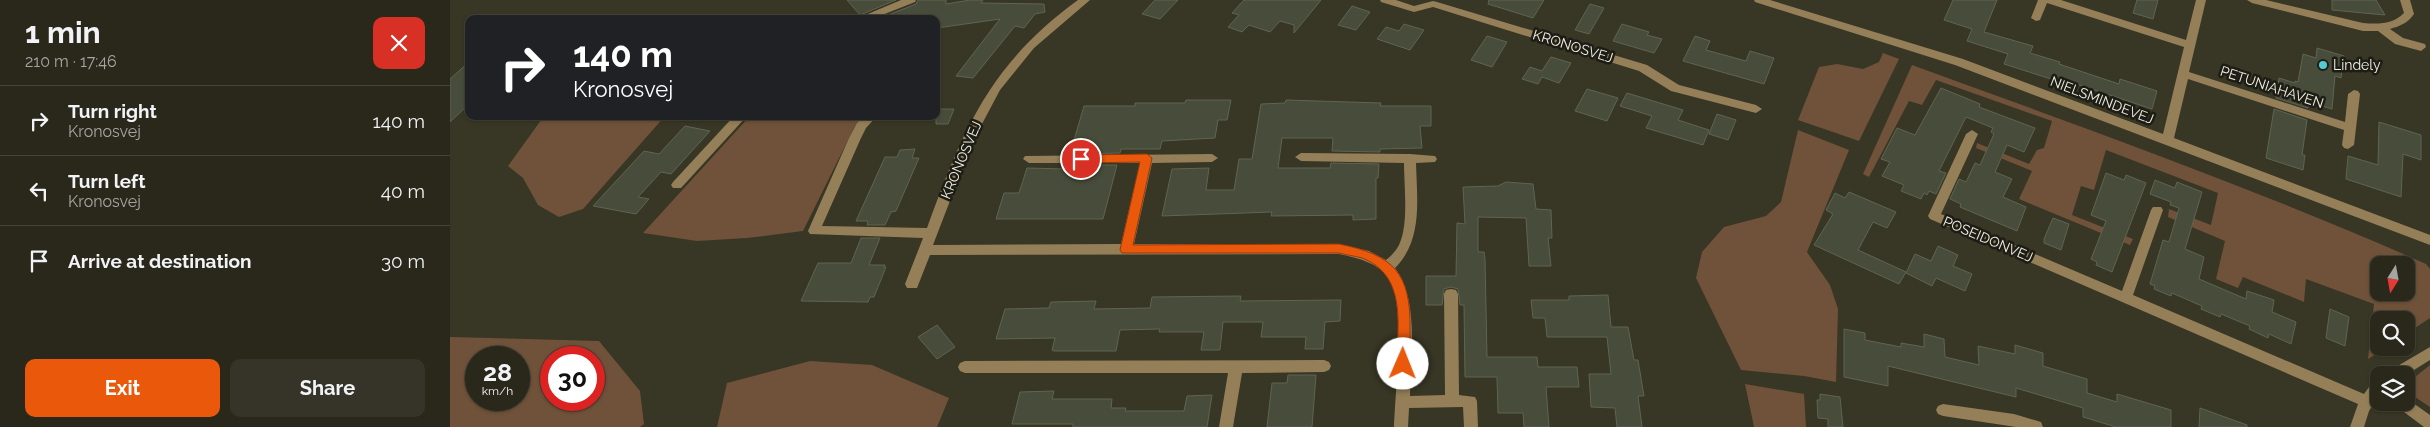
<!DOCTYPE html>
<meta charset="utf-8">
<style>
:root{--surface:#2a281b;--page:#363428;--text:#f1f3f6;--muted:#a5a6a3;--line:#46443a;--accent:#ea580c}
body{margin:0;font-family:Raleway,sans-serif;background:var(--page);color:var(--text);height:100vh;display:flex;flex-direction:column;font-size:19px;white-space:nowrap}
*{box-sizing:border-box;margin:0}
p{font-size:16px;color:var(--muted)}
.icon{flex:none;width:28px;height:28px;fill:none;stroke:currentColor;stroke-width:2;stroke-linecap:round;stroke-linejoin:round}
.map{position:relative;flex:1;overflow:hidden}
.details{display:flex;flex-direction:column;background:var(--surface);width:450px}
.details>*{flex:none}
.hud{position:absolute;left:15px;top:15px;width:475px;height:105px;border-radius:10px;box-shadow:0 1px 4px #0004,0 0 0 1px var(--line);background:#202124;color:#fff;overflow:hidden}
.needle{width:32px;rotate:191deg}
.controls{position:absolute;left:1920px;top:256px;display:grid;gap:10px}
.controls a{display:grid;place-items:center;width:45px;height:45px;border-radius:10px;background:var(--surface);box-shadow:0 1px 4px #0004,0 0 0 1px var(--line);font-size:25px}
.speed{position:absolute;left:15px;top:346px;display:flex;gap:10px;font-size:25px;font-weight:700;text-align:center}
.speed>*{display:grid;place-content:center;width:65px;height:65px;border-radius:50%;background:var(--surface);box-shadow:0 1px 4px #0004,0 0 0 1px var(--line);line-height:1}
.speed small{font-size:12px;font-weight:400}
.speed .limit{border:8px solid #d22;background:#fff;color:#111}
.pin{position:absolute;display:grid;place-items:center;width:42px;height:42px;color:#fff;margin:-21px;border:2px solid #fff;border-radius:50%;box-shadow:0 1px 5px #0007}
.me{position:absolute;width:55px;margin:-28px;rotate:1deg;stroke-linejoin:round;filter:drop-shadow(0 0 4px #0008)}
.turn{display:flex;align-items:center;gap:18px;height:105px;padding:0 25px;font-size:22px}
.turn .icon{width:65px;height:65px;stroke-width:2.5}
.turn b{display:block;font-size:35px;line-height:42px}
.round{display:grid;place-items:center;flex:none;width:52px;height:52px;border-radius:10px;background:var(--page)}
.summary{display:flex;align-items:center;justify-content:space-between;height:85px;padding:0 25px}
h1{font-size:30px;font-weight:700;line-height:38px}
.primary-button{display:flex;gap:10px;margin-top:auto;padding:10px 25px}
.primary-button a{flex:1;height:58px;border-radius:10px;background:var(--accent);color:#fff;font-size:20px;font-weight:700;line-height:58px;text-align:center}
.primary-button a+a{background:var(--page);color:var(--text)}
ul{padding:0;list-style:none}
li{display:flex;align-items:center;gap:15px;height:70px;padding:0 25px;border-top:1px solid var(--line)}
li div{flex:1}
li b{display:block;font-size:19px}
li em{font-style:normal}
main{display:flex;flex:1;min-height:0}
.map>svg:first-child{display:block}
</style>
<main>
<section class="details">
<div class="summary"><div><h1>1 min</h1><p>210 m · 17:46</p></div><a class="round" style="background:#d93025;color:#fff"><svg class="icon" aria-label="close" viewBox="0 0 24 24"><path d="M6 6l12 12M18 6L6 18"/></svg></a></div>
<ul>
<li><svg class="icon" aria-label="right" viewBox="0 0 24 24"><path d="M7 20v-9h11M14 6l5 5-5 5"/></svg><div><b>Turn right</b><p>Kronosvej</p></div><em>140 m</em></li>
<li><svg class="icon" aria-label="left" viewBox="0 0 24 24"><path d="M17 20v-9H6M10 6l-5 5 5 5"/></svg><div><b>Turn left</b><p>Kronosvej</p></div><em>40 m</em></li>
<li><svg class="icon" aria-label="arrive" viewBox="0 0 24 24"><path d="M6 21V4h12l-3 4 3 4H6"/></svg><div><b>Arrive at destination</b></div><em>30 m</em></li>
</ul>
<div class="primary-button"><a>Exit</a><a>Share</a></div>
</section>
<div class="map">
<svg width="1980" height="427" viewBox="0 0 1980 427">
<rect width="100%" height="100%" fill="#383624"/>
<path fill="#6f5239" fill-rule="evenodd" d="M1433,53L1449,59L1409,141L1348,120L1369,67L1387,64L1413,69L1429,62Z
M1462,65C1635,128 1807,189 1976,264L1980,269V318L1956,334V320H1929V348H1936L1918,359L1924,304L1856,279L1854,302L1793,277L1788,288L1766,279L1775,241L1718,217L1719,209L1761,225L1768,193L1656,150L1644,190L1631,186L1622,215L1683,239L1680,245L1569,199L1582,171L1526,148L1527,143L1579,164L1587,150L1594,148L1602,121L1486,80L1472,105L1459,101L1419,177L1413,174ZM1929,265H1956V292H1929Z
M94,116H215L133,209L109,217L88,205L73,178L58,166Z
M300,116H413L404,128L353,231L297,238L247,241L193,233Z
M1348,130L1399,150L1357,252L1380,285L1388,309L1386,382L1354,376L1291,370L1246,278L1252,252L1274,227L1316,216L1331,202Z
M0,337L149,341L190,391L194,424L190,427H0ZM26,358H69V400H26ZM101,358H144V400H101Z
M360,361L422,365L499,398L487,427H267L277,383Z
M1980,365V407L1956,391V384Z
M1295,384L1354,394L1356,427H1304Z"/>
<path fill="#484d3b" stroke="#5f6552" d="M397,0H446L410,15Z
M468,0H496V4L520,0H533L531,3L594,4L595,12L585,14L574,28L565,26L523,78L506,76L550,19L487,28L488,19H428L466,4Z
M705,0H728L710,19L692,14Z
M794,0H871L844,33V25L830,21L820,32L799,25L792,32L778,27L789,15L782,13Z
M1039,0H1094L1083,18L1038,4Z
M1503,0H1547L1534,32L1583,46L1580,53L1610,62L1609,64L1669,84L1670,79L1707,91L1702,109L1605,77L1604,80L1554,64L1558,54L1517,41L1522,29L1494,20Z
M1687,0H1708L1703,19L1683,13Z
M1882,0H1926L1935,15L1882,10Z
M1140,4L1154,8L1139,34L1125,30Z
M902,6L920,12L906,30L888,25Z
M954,24L974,30L960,50L927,39L936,27L949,31Z
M1172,24L1199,32L1197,35L1212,39L1204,53L1163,41Z
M1037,36L1057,42L1042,67L1021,60Z
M1245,36L1260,41L1256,50L1296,61L1300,51L1324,58L1314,84L1233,61Z
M1867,48L1894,56L1891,78L1885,76L1882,109L1859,102L1858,108L1826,98L1829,78L1845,83V81L1848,82L1853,54L1866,58Z
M1101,57L1121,63L1109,83L1092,77L1088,84L1072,79L1080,67L1092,71Z
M19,62V104L0,122V79Z
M1491,88L1530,104L1529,107L1585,128L1574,152L1557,145L1545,172L1562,179L1553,197L1576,207L1567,231L1510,207L1511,204L1500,199L1509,179L1516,182L1525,163L1530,165L1544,134L1541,132L1543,128L1516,117L1489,171L1496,173L1486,194L1479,191L1477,195L1474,193L1471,199L1451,191L1454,185L1432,176L1440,162L1431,159L1447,128L1465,135Z
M1137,89L1168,98L1157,121L1125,111Z
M1177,93L1233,110L1228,120L1259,130L1253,145L1196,128L1202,116L1170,106Z
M736,100H781L777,120H768L765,138L712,141L710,149H671L670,153L620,154L634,106H685V103H735Z
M836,100L931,103L930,106H981V126H970L972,148L930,149V152L882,151L883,138H832L828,168H880L881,163L929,164L928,178H926V219L903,220V215L821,216L822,212L712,216L722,169L759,168L756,190H784L789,159H802L811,104L835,103Z
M486,109H504L498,124H486Z
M1824,109L1857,120L1852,155H1855L1853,170L1816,158Z
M1267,114L1286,120L1278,140L1259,134Z
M1929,122L1971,135V160L1953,154L1951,197L1896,179L1898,156L1928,165Z
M235,126L260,131L221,174L211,172L188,197L199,199L186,214L143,206L194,151L209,154Z
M465,149L462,158H469L446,211L441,212L435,225H417L418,221H406L435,157H447L450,150Z
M617,165H667L653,219H546L554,193H569L577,168L616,169Z
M1656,173L1674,180L1676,175L1696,183L1662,272L1646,265L1647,262L1641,259L1656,221L1641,215Z
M1705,180L1725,188L1727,182L1752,192L1735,249L1754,257L1749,279L1796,299L1797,291L1824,300L1822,312L1846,322L1841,344L1819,334L1818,338L1799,329L1800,326L1771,314L1770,317L1751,309L1752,306L1722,293L1721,296L1704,289L1705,286L1700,284L1713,240L1719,242L1729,208L1720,205L1721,202L1700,194Z
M1056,182L1083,184L1086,209L1101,210L1102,238H1098L1101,266H1079L1076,218L1028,217V252H1034L1035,259L1037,357H1087L1088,367H1127L1129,387H1096L1099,427H1074L1073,413H1048L1047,377H1015L1014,305H1010L1008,289L1001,287L994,289L992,305H976V276H1006L1007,223L1015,224L1013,187L1048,186Z
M1399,192L1446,212L1437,228L1423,222L1408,250L1456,272L1449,284L1364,245L1383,214L1376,210L1385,193L1395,198Z
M1603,218L1619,224L1611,250L1594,243V239Z
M411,238H430L419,265H435L434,267H436L424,297H420L418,302L351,301L368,263H401Z
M1488,246L1508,255L1503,266L1522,274L1515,291L1486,278L1482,286L1456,273L1465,254L1481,261Z
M1158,295L1161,327H1178L1184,360H1188L1194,396H1188L1192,427H1167L1165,408L1141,407L1139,374H1161L1157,337H1097L1095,318H1083L1081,300H1119V296Z
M791,296L790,301L891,300L890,321L875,322L873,349H855L856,337H811L813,322H773L770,350H751L754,332H709L710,329L670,330L666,351H604L602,350L605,338L546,339L555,309L599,308L601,302L646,301L644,309L700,308L702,297Z
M1880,309L1899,317L1895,346L1876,338Z
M487,325L505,347L487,359L468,337Z
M1394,329L1415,333V340L1451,347V343L1474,347V334L1494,339L1495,357L1529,365L1528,346L1565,354V345L1593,353V366L1637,379V393L1667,402V394L1721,410V427H1666L1633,417V408L1566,388V397L1438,366V386L1394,377Z
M838,375H866L862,427H817L822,383H837Z
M604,391L602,399H662L661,408H676L675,411H734L737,396L762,395L757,427H623V424H562L570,392Z
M1370,394L1390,397L1393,427H1378V419L1368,418L1367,400H1370Z
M1750,408L1797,425V427H1749Z"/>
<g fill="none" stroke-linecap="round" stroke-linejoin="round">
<path fill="#957f58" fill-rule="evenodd" d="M451,0H466L465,2L422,19H406Z
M628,0H640L584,48L550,90L523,141L483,245L671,244L690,163H579L573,159L575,156L762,154L768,158L762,162L702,163L684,244H889L919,251L936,260C941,256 946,251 949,245C959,224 954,186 954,163L851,161L845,157L851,153L960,154L985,156L987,159L985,162L966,163C967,200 973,240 945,268C969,298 961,359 960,396L995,395L994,294L996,290L1001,289L1006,290L1008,294L1009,395L1025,397L1027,401L1028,427H1014L1013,407L959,408L958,427H944C945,394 955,310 941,282C931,263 908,258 889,254L480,255L467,288H457L455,284L473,238L360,234L358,231L399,138L407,123L414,116H427L416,128L411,138L372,226L477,228C513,129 540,64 628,0Z
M930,0H946L964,6L983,1L987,2L1197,65L1229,85L1306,105L1312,109L1306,113L1221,91L1189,71L983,7L964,12L931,2Z
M1304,0H1320L1513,59L1713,134L1734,47L1597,3L1590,20L1586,21L1581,18L1588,0H1611L1736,40L1746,0H1756L1739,72L1895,122L1898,94L1904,90L1908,91L1910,94L1904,145L1898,149L1894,148L1892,145L1894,130L1738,79L1724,138L1980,235V245L1505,65L1305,2Z
M1797,0H1816L1913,23C1928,24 1942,25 1954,13L1950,0H1960L1964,14C1958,23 1950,26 1940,29L1953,38L1975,44L1976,47L1971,51L1945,44L1928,31H1913L1802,3Z
M284,116H297L231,188H223L221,185L223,182Z
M1522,130L1528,134L1491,214L1672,291L1701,210L1703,207H1711L1713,210L1683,295L1914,394L1924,380L1929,378V395L1919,411L1914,427H1900L1908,404L1480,219L1478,216L1516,134Z
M1980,347V360L1956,375H1937L1939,371Z
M874,360L879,362L881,366L879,370L874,372L792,373L783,427H769L778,373H515L510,371L508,367L510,363L515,361Z
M1956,398L1980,415V427H1974L1946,406L1944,402H1956Z
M1493,404L1564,414L1591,422L1593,427H1566L1493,416L1488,414L1486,410L1488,406Z"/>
</g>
<path fill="#ea580c" stroke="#983908" d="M697,154L702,158L683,245L889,244C944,255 961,273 960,330C960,341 962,358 957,368H948L946,364C948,326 957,275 912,258C905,256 896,255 889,253H672L670,250L690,162L631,163L625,159L631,155Z"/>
<circle fill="#51ccd4" stroke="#1e1d15" stroke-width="2" cx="1873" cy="65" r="5"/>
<g text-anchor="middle" stroke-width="5" stroke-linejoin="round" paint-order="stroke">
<g font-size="14" fill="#f1f0e4" stroke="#1e1d15">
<text transform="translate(1123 46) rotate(17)" y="5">KRONOSVEJ</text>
<text transform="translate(1822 87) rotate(18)" y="5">PETUNIAHAVEN</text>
<text transform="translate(1652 100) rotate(21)" y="5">NIELSMINDEVEJ</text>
<text transform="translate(511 160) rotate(-67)" y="5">KRONOSVEJ</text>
<text transform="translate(1538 239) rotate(23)" y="5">POSEIDONVEJ</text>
</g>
<g font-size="14" fill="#f1f0e4" stroke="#1e1d15" text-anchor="start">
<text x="1883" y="70">Lindely</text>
</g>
</g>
</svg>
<div class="controls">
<a><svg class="needle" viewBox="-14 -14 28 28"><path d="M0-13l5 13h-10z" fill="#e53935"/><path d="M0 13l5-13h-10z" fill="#a5a6a3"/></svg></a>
<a><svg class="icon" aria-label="search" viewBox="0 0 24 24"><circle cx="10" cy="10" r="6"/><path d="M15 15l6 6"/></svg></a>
<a><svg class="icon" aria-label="layers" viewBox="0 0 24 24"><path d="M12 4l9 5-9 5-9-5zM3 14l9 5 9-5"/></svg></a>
</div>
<div class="speed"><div>28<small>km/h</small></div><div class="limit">30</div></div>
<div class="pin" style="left:631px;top:159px;background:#d93025"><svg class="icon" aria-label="arrive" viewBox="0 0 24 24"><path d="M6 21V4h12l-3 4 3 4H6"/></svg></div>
<svg class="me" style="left:953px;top:364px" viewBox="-20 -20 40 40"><circle r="19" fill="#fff"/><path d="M0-13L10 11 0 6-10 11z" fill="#ea580c"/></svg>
<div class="hud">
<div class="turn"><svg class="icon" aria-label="right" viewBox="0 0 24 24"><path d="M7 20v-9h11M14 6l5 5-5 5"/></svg><div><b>140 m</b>Kronosvej</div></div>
</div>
</div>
</main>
